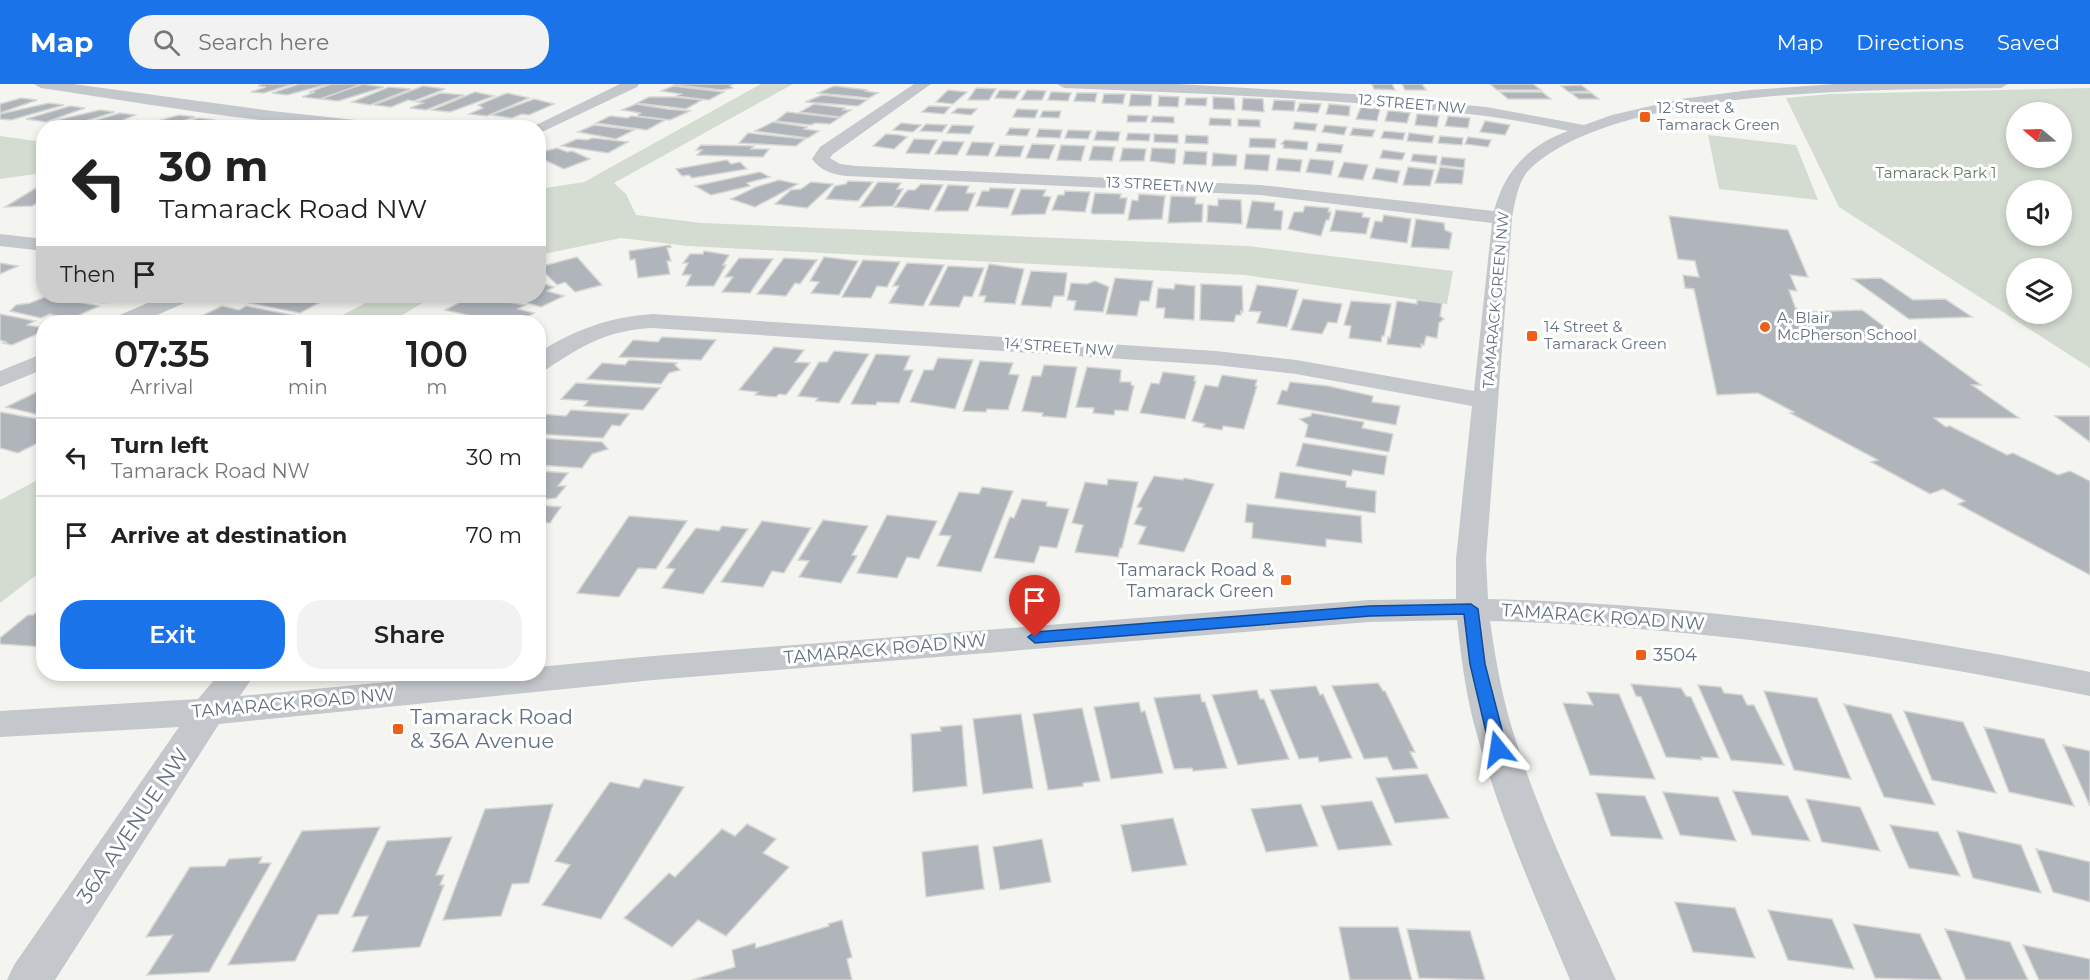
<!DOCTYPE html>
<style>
:root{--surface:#fff;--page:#f2f2f2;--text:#222;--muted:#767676;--line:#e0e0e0;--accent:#1a73e8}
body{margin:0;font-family:Montserrat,sans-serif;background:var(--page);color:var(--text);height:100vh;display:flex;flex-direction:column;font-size:22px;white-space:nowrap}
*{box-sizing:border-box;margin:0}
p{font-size:20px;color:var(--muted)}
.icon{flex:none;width:33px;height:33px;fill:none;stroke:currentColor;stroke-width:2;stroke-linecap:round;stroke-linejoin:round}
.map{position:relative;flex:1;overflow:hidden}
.side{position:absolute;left:36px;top:231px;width:510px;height:366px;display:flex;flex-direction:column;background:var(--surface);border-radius:24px;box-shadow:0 3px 9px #0003}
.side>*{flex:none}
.guide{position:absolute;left:36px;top:36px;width:510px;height:183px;border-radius:24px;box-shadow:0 3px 9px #0003;background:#fff;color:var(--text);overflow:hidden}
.needle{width:39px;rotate:289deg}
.controls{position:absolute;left:2006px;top:18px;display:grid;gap:12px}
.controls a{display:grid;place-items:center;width:66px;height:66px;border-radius:50%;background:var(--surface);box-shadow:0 3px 9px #0003;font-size:30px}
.pin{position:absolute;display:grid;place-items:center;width:51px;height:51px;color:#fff;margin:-62px -26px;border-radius:50% 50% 50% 0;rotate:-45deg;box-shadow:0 0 6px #0007}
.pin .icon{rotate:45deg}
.me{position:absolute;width:66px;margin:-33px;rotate:345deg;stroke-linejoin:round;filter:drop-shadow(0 0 4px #0008)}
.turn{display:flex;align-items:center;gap:21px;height:126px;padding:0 24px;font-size:27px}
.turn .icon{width:78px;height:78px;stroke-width:2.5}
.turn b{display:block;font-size:42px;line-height:51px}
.then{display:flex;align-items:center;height:57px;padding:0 24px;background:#0003;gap:12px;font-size:22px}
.eta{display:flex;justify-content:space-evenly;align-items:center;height:102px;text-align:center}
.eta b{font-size:36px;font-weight:600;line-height:42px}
.button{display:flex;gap:12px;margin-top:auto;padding:12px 24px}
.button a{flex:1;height:69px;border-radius:24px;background:var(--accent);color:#fff;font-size:24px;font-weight:600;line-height:69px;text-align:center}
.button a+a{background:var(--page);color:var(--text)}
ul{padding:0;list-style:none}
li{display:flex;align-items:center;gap:18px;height:78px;padding:0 24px;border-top:2px solid var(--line)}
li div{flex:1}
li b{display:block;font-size:22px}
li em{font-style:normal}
header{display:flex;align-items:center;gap:36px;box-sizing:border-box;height:84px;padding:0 30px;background:var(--accent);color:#fff}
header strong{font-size:28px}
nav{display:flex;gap:33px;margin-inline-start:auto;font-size:21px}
.search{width:420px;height:54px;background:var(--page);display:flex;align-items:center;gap:15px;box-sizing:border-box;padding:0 21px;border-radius:24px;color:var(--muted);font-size:22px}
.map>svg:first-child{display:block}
</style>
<header>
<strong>Map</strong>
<div class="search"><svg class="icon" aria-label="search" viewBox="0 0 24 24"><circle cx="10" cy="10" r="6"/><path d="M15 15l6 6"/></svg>Search here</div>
<nav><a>Map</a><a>Directions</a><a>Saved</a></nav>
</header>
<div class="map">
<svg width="2090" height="896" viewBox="0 0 2090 896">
<rect width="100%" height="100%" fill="#f4f5f0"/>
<path fill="#d4dcd1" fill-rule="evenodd" d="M761,0H793L614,99L626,110L636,131L702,139L1248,162L1453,187L1447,220L1245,191L688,162L621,154L539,171V105L584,98Z
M2090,4V284L1839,123L1786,14L1830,10ZM2016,28H2061V74H2016ZM2016,106H2061V152H2016ZM2061,184V230H2016V184Z
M1708,51L1796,61L1818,116L1719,105Z
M0,52L43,58V89L0,95Z
M379,212H434L391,238H329Z
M43,393V486L0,519V416Z"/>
<path fill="#afb5bb" stroke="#d6d6d3" stroke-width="1.5" d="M263,0H293L264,9L251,8L266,3L258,2Z
M299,0H328L287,11L272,9Z
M331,0H363L320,15L302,13L315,8H309Z
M362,0L384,3L338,17L321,15Z
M677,0H733L730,2L733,4L722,6L675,1Z
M1372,0H1392L1395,6L1374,5Z
M1402,0H1422L1426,6H1405Z
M1490,0H1533L1541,6H1497Z
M1581,1L1589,7L1569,8L1561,2Z
M423,2L445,5L414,17L408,16L391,23L374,21Z
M673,2L724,8L709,16L676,12L681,10L661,7Z
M834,2L868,6L865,7L878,9L869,14L818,9Z
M389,3L411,5L370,21L352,18Z
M976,4L996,5L989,16H968Z
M948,6L967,8L953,20L936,18Z
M1027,6L1046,7L1042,16H1021Z
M999,7L1001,6L1020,7L1015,15L995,14Z
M475,8L494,12L450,28L432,26Z
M1051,8H1057L1071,9L1068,17L1048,16Z
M1500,8H1542L1551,15H1508Z
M441,9L464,11L426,26L410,24L423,19L417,18Z
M507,9L529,14L487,32L469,30L483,24L478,21Z
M1077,9H1097L1095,18L1074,17Z
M1571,9H1591L1599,15H1579Z
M1104,10H1125L1123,20L1102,19Z
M1131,10L1152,11L1151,22H1129Z
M822,11L867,16L858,22L805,18Z
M1159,12L1179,13L1178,23L1158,22Z
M649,13H674L702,16L686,25L637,19Z
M1213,13L1234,14L1235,26L1213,25Z
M21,14L37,16L0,29V20Z
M1186,14H1207L1206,22L1185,21Z
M1243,14L1263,15L1264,28L1242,26Z
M534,15L554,20L529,31L522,30L512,34L491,31Z
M1274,16L1295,17L1294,27L1272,26Z
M49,19L64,21L11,36L0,35V30Z
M1300,19L1321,20L1318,29L1297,27Z
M636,20L667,25L690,27L670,36L639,32L638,30L641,29L622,26Z
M814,20L845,24L843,26H851L840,33L800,28Z
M1329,20L1350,22L1349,32L1326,30Z
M70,22L85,24L46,38L26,35Z
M929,22L950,23L944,30L922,28Z
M1361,23L1380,25L1377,37L1356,35Z
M958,24L977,25L971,31L952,29Z
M1017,25L1038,26L1035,34L1013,33Z
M100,26L115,28L76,40L60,41L62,38L53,37Z
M1043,27H1061L1059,34L1040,33Z
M1388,27H1394L1410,29L1407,39L1385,37Z
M787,28L839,34L830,40L815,39L811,41L776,37Z
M120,29L135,31L105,44H70Z
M1417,30L1439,32L1437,43L1415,41Z
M179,31L195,33L161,44H133Z
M1128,31L1148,32L1146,38H1127Z
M610,32L628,34L631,32L665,36L647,46L596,39Z
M1153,32L1174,33V39L1151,38Z
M1448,32L1470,34L1468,44L1445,42Z
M198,34L215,36L196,42L205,44H169Z
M1210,34L1231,35V42L1209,41Z
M1238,35L1260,36V43L1238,42Z
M1485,37L1510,41L1505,51L1480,48Z
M231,38L249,41L241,44H209Z
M773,38L807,43L804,45L819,47L808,54L755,47Z
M1295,38L1317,40L1315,47L1293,45Z
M901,39L921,41L913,48L893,46Z
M926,40L947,41L942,48L920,47Z
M594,41L634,46L616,55L578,48Z
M952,41L974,42L970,50L947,49Z
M1325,41L1347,43L1344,51L1322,48Z
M1010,44L1030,45L1027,52L1006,51Z
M1353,44L1375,46L1372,53L1350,51Z
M1039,45L1062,46L1060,54L1036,53Z
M1068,46L1091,47L1088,55L1065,54Z
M1097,47L1120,48L1118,57L1094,56Z
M1384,47L1405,49L1403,56L1381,54Z
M748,49L805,55L796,62L739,59Z
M1128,49L1150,50L1149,57L1126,56Z
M1409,49L1434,52L1432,59L1407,57Z
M886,50L900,51L907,53L894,65L873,62Z
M1154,50L1178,51V59L1154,58Z
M1186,51L1208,52V60L1185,59Z
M1440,52L1463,54L1462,61L1438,59Z
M1468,53L1491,56L1488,63L1465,60Z
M593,54L628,58L608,69L561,62L577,55L587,56Z
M1250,54L1276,55L1275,64L1249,63Z
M914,55L937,56L929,70L906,69Z
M1285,56L1308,58L1307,66L1283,64L1284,61L1281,60Z
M943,57L964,58L957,71L935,70Z
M972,58L994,59L988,72L966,71Z
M1318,59L1343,61L1341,69L1316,67Z
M1032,60L1055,61L1049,75L1026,74Z
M701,61L754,62L751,65H769L763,73L697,71L702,66H696Z
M1000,61L1024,62L1020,73L995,72Z
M1061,61L1085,62L1081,77L1057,76Z
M1093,62L1115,63L1112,77L1089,76Z
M557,64L567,68L572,67L590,75L564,85L538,73V69Z
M1123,64L1146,65L1144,77H1120Z
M1152,64L1176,65L1175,78L1174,80L1150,77Z
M1383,66L1405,69L1402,76L1380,74Z
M1185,67L1207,68L1206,81L1183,80Z
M1213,69L1237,71L1236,82H1212Z
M1246,70L1270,71L1268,87L1244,85Z
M1413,70L1437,72L1436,80L1411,77Z
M1442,73L1465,75L1464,84L1440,81Z
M1278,74L1302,76L1300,88L1276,86Z
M1310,75L1334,77L1331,91L1306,88Z
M727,76L731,80L740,78L747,85L692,94L689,91L682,92L676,85Z
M1344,78L1368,81L1363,96L1338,93Z
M1408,83L1434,86L1430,102L1403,101Z
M1440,83L1464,86L1462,100L1435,99Z
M1376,84L1400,87L1397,99L1372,95Z
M760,88L770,93L747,99L750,102L711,111L695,102Z
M779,96L798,100L755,123L731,115L756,103Z
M848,97L873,98L858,117L826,115L835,102L846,100Z
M811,98L833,100L807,124L775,120L791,106L801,105Z
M878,98L901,99L897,105H903L893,122L860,123Z
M44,99V115L32,122L5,123Z
M921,100L943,101L929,126L895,123L905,109L908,106H915Z
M948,101L969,102L966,109H975L968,127H935Z
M990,104L1015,105L1008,124L976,122L982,107H989Z
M1021,105L1046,106L1043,112L1051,113L1045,130L1011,131Z
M1065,107L1090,108L1085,128L1052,126L1058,111H1064Z
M1095,109L1121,110L1120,114H1127L1124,130H1093L1091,128Z
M1139,110L1165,112L1162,135L1128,136L1132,116L1138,117Z
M1171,112L1196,113L1195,120H1203L1202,138L1168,139Z
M1218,115L1241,116L1242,140L1207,138L1208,121L1218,122Z
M1252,117L1275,119L1274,126L1283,127L1281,146L1246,144Z
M1305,122L1329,124L1328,128H1331L1329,136H1326L1321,152L1288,145L1294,128H1303Z
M1336,126L1363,129L1362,133L1370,134L1366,150L1330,147Z
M1384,131L1411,135L1407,159L1370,154L1375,137L1382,138Z
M1669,132L1788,146L1808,193L1790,191L1797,207L1789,206L1795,223L1801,228L1862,226L1902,256L1918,255L1981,301H1972L2019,334H1934L1946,343L1950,342L2007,371L2013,369L2058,391L2070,387L2090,397V491L1958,420L1965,417L1943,405L1930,410L1871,378L1878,376L1790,329L1794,328L1758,309L1717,311L1694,205L1685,204L1683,191L1699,193L1695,177L1678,175Z
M1416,135L1444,139L1445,146L1452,149L1449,165L1411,163Z
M670,161L671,163L667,164L671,177H667L670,190L638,194L635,175L630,176L629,167Z
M704,167L729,171L723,181H726L714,202H686L691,191H682L688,179H683L690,170H703Z
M577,173L602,201L575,208L565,198L557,201L539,183Z
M824,173L858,177L839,211L811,209L819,198L810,197Z
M739,174L773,175L750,209L722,208L733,193H725Z
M784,174L817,176L800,200L795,199L786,212L757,210Z
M863,176L900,178L887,203L877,202L871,214L842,213Z
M0,179L18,182L0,190Z
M907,179L944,181L923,222L889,219L899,202H893Z
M989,180L1024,185L1015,220L984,218L986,212H979Z
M948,182L984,184L972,213L964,212L959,223L929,221Z
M1031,187L1067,189L1064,212H1054L1051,223L1021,221Z
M1115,194L1153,197L1149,217H1140L1137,232L1106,230Z
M1881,194L1913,216L1945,215L1972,233L1909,235L1853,195Z
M1095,197L1109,203L1103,228L1074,226L1076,217L1067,216L1071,199L1087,200Z
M538,198L554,203L547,207L564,212L541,223L505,212H538Z
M1175,200L1195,202L1194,236L1164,234L1165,224H1156L1158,204L1174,205Z
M1201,200L1242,202L1243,228L1241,227V231H1236L1234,238L1200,236Z
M1257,201L1298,206L1287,243L1257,239L1261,228L1249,227Z
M48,212L99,222L71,235L50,230L41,234L10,227L16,221L30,219Z
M66,212H122L104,219Z
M250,212H332L300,229L239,217Z
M472,212L525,221L518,225L534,229L518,238H499L445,226Z
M1303,215L1342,220L1337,239L1328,238L1322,250L1291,246Z
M1417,216L1442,219L1440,232L1444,235L1439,239L1437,254L1426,252L1424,261L1421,260V264L1387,260L1388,253L1390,254L1397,217L1417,220Z
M1351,217L1391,220L1384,252H1382L1381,258L1349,254L1351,242L1344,241Z
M222,222L239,226L246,222L297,232L285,238H207L193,236Z
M0,230L35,237L27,241L44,244V247L12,261L3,259L6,258L0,256Z
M443,233L476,238H433Z
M662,253L716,256L701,276L619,273L633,256L658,258Z
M774,263L804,266L795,278L810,279L786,311L779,310L776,313L755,311L758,308L739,306Z
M834,267L869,270L839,319L816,317L818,314L798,312L819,278H827Z
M876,270L910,272L904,286H913L899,319L877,318L876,321L851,320Z
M938,274L973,276L955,325L910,318L924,286H933Z
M629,276L677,279L675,281L680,286L669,289L661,300L587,295L602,279L625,281Z
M980,277L1013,279L1009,290L1019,291L1008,326L987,325L986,328L963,327Z
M1044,281L1077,283L1066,334L1042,332L1043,329L1022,327L1032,292H1041Z
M1087,283L1121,286L1120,298H1131V301L1134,302L1128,327L1115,326L1114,331L1093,329L1094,324L1076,323Z
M1163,288L1195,292L1194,297H1196L1185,335L1140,329L1151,299L1159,300Z
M1222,291L1257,296L1255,302H1257L1244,345L1223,342L1222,346L1203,343L1205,340L1192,337L1205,301L1218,303Z
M1290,298L1328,302L1373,312L1372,318L1400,322L1396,341L1277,320L1282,306L1287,307Z
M576,299L660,304L643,326L584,322L588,317L561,315Z
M41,306H44V332L6,323Z
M571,326L629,330L620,342L612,341L603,354L538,350V334L541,330L566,332Z
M0,328L44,336V356L18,369L0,364Z
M1312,329L1364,338L1362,344L1393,350L1389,368L1305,353L1308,341L1300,335L1311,332Z
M2055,332H2090V358Z
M538,354L602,358L608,365L592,370L582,384L538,381Z
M1303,359L1387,372L1384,391L1353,386L1351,392L1296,382Z
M538,387L568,389L558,402H566L556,414L538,416Z
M1280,388L1346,397V403L1376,407L1375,429L1275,414Z
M1154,392L1183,396L1184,394L1214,400L1184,468L1138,460L1146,443L1134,440L1142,424L1137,423Z
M1108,395L1138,398L1122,464H1120L1118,473L1075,468L1083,441L1072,439L1085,398L1107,401Z
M982,403L1013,407L981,488L937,482L951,452L939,451L959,408L979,410Z
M1022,415L1047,418L1046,422L1069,425L1057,464L1040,462L1034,479L994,474L1010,433L1014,434Z
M1247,420L1361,432L1362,459L1326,455V463L1252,454L1253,439L1245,438Z
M538,421L561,423L550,439L540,438L538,440Z
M887,431L937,437L919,475L907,473L897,494L857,489Z
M629,432L687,437L656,485L638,484L619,513L577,509Z
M823,436L868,442L852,471L857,472L841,499L799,493L809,477L798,476Z
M762,437L811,444L784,489L772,487L763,503L721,498Z
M722,442L748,445L703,510L662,504L675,485L666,484L696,444L719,447Z
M44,522V563L0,560V554L28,531H33Z
M1378,599L1383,607H1385L1415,668H1410L1418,684L1393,686L1387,673L1364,675L1332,602Z
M1631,600L1681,604L1686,612L1691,613L1719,674L1701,673L1702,676L1666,673L1641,613L1636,612Z
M1698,601L1721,603L1724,609L1742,611L1747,621H1754L1784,681L1731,676Z
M1316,602L1320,611L1323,610L1352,674L1319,678L1318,673L1299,675L1270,606Z
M1257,606L1260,615H1264L1289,675L1238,681L1212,611Z
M1764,607L1817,614L1851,695L1794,686Z
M1587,608L1619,610L1655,695L1590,691L1563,619L1593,621Z
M1200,610L1202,618H1205L1227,684L1193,687L1192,684L1174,685L1154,614Z
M1139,618L1141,628L1145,627L1163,689L1111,695L1094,623Z
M1844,620L1891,630L1935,721L1884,713Z
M1082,624L1100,697L1083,699V702L1048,706L1033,630Z
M1904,627L1963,638L1996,709L1932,696Z
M1021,630L1033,704L983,710L973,635Z
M962,641L967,702L913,708L911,650L941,647L940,643Z
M1984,643L2044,655L2074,722L2009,708Z
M2063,661L2090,667V722Z
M1427,690L1449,734L1395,739L1376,694Z
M644,695L684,703L601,835L542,821L570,781L555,777L610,698L639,704Z
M1733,707L1788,712L1810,757L1752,751Z
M1663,708L1718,713L1736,757L1680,751Z
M1596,709L1645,712L1663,755L1611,752Z
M1806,715L1860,723L1880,767L1822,758Z
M1372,717L1392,761L1338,766L1321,722Z
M553,720L529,799L512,800L501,832L443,836L485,725Z
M1301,720L1318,762L1266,768L1251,725Z
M1173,734L1187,781L1132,788L1121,741Z
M747,740L776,755L763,769L789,783L726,852L698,836L672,863L624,834L669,789L675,793L722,745L735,752Z
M1890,741L1938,748L1960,792L1909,784Z
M380,743L338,830L318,831L295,877L228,881L302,747Z
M1957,747L2021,761L2041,809L1973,794Z
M452,753L436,791H444L440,801H444L420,863L352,868L368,832L352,833L387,757Z
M1042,755L1051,798L1000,806L993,763Z
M978,761L984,805L926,813L922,768Z
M2036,765L2090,778V818L2053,808Z
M262,773L259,779H271L209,888L147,891L173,851L146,853L190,783L225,782L229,775Z
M1675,818L1735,824L1755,874L1693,868Z
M1768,826L1832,835L1854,885L1788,876Z
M842,836L852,873L847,875L852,896H692L735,883L732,866L755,859L756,864L829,842L828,840Z
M1853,840L1920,850L1942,896L1875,894Z
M1339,843H1398L1412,896H1350Z
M1407,845L1470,847L1485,896L1419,894Z
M1945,845L2010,858L2028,896H1966Z
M2023,861L2090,875V896H2039Z"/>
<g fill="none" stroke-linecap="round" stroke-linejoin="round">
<path fill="#c4c7cb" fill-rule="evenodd" d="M34,0H73L272,27L383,39L391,44C274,44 157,21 41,4Z
M620,0H639L637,3L544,47L538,49V44H530Z
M914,0H931L833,70L830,74L840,80L856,82L1260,101L1494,127C1504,87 1529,61 1568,47C1506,32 1442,27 1378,21C1274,12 1169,8 1064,4L1057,0H1178L1352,10L1486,23L1584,41L1612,31L1681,15L1750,6L1835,0H2008L2001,4C1881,6 1621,2 1531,84C1518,95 1515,118 1512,134L1486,475L1488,515C1692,520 1891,548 2090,588V612C1892,572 1693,542 1490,537C1495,572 1501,607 1511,641C1537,729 1578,812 1616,896H1570C1535,812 1497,728 1474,640C1465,606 1461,571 1457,536L1369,538L653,596L219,640L55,896H7L14,881L179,643L0,653V627L198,615L219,590H255L240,612L471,590H538V583L653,572L1369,516L1456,515V475L1472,322L1296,290L1215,281L653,244C608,246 583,261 547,285L538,287V269C575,245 610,233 653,230L1215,267L1296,276L1474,307L1492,139L1260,111L846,92C832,90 821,87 812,75L820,63Z
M0,150L44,155V167L0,162Z
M164,212H192L189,217L141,238H112L115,233Z
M44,269V285L0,303V287Z"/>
</g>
<path fill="#1a73e8" stroke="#114b97" stroke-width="1.5" d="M1471,520L1478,525L1485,580L1507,665L1504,669L1498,671L1492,669L1490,665L1470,580L1464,530L1370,532L1035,559L1028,553L1035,548L1370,522Z"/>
<g fill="#ee5e17" stroke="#fff" stroke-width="2">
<rect x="1639" y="27" width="12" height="12" rx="3"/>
<circle cx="1765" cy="243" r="6"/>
<rect x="1526" y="246" width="12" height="12" rx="3"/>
<rect x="1280" y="490" width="12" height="12" rx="3"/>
<rect x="1635" y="565" width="12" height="12" rx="3"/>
<rect x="392" y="639" width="12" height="12" rx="3"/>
</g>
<g text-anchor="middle" stroke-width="6" stroke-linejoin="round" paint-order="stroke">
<g font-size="15" fill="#627184" stroke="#fff">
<text transform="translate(1412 20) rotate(5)" y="5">12 STREET NW</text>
<text transform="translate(1160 101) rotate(3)" y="5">13 STREET NW</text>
<text transform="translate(1496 216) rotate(-85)" y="5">TAMARACK GREEN NW</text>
<text transform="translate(1059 263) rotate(4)" y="5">14 STREET NW</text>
</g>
<g font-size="15" fill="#627184" stroke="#fff" text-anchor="start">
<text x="1657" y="29">12 Street &amp;<tspan x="1657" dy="17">Tamarack Green</tspan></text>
<text x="1777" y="239">A. Blair<tspan x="1777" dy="17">McPherson School</tspan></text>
<text x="1544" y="248">14 Street &amp;<tspan x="1544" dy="17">Tamarack Green</tspan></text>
</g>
<g font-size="15" fill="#647a61" stroke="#fff">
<text x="1936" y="94">Tamarack Park 1</text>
</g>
<g font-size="18" fill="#627184" stroke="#fff" text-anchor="end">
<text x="1274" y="492">Tamarack Road &amp;<tspan x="1274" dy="21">Tamarack Green</tspan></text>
<text x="1653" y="577" text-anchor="start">3504</text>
</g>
<g font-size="18" fill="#627184" stroke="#fff">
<text transform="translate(1603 533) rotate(4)" y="6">TAMARACK ROAD NW</text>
<text transform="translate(885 565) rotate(-5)" y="6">TAMARACK ROAD NW</text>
<text transform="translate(293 619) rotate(-5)" y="6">TAMARACK ROAD NW</text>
</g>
<g font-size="21" fill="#627184" stroke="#fff" text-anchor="start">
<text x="410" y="640">Tamarack Road<tspan x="410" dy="24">&amp; 36A Avenue</tspan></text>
</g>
<g font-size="21" fill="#627184" stroke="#fff">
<text transform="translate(133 742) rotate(-56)" y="7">36A AVENUE NW</text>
</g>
</g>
</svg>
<div class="controls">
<a><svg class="needle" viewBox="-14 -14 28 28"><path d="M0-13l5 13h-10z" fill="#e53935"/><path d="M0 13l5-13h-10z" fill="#767676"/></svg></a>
<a><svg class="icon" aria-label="sound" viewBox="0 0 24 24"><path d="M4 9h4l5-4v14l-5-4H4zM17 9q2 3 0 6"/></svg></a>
<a><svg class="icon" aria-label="layers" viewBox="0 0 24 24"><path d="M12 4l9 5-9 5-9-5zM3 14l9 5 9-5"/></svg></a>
</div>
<div class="pin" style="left:1035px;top:553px;background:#d93025"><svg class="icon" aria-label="arrive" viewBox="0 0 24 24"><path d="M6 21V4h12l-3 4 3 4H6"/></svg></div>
<svg class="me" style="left:1498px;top:665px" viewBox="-20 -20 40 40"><path d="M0-17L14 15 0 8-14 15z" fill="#1a73e8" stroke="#fff" stroke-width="4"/></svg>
<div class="guide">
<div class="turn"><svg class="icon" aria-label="left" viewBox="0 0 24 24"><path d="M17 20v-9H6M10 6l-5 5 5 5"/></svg><div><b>30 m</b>Tamarack Road NW</div></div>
<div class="then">Then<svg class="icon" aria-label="arrive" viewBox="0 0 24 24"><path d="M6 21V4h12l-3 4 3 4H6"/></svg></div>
</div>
<section class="side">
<div class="eta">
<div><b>07:35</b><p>Arrival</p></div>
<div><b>1</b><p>min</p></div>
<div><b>100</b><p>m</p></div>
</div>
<ul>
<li><svg class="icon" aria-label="left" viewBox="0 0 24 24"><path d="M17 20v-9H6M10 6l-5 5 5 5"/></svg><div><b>Turn left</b><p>Tamarack Road NW</p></div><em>30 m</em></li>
<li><svg class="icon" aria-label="arrive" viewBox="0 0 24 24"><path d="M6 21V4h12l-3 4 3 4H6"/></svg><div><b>Arrive at destination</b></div><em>70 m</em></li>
</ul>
<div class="button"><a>Exit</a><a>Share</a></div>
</section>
</div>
